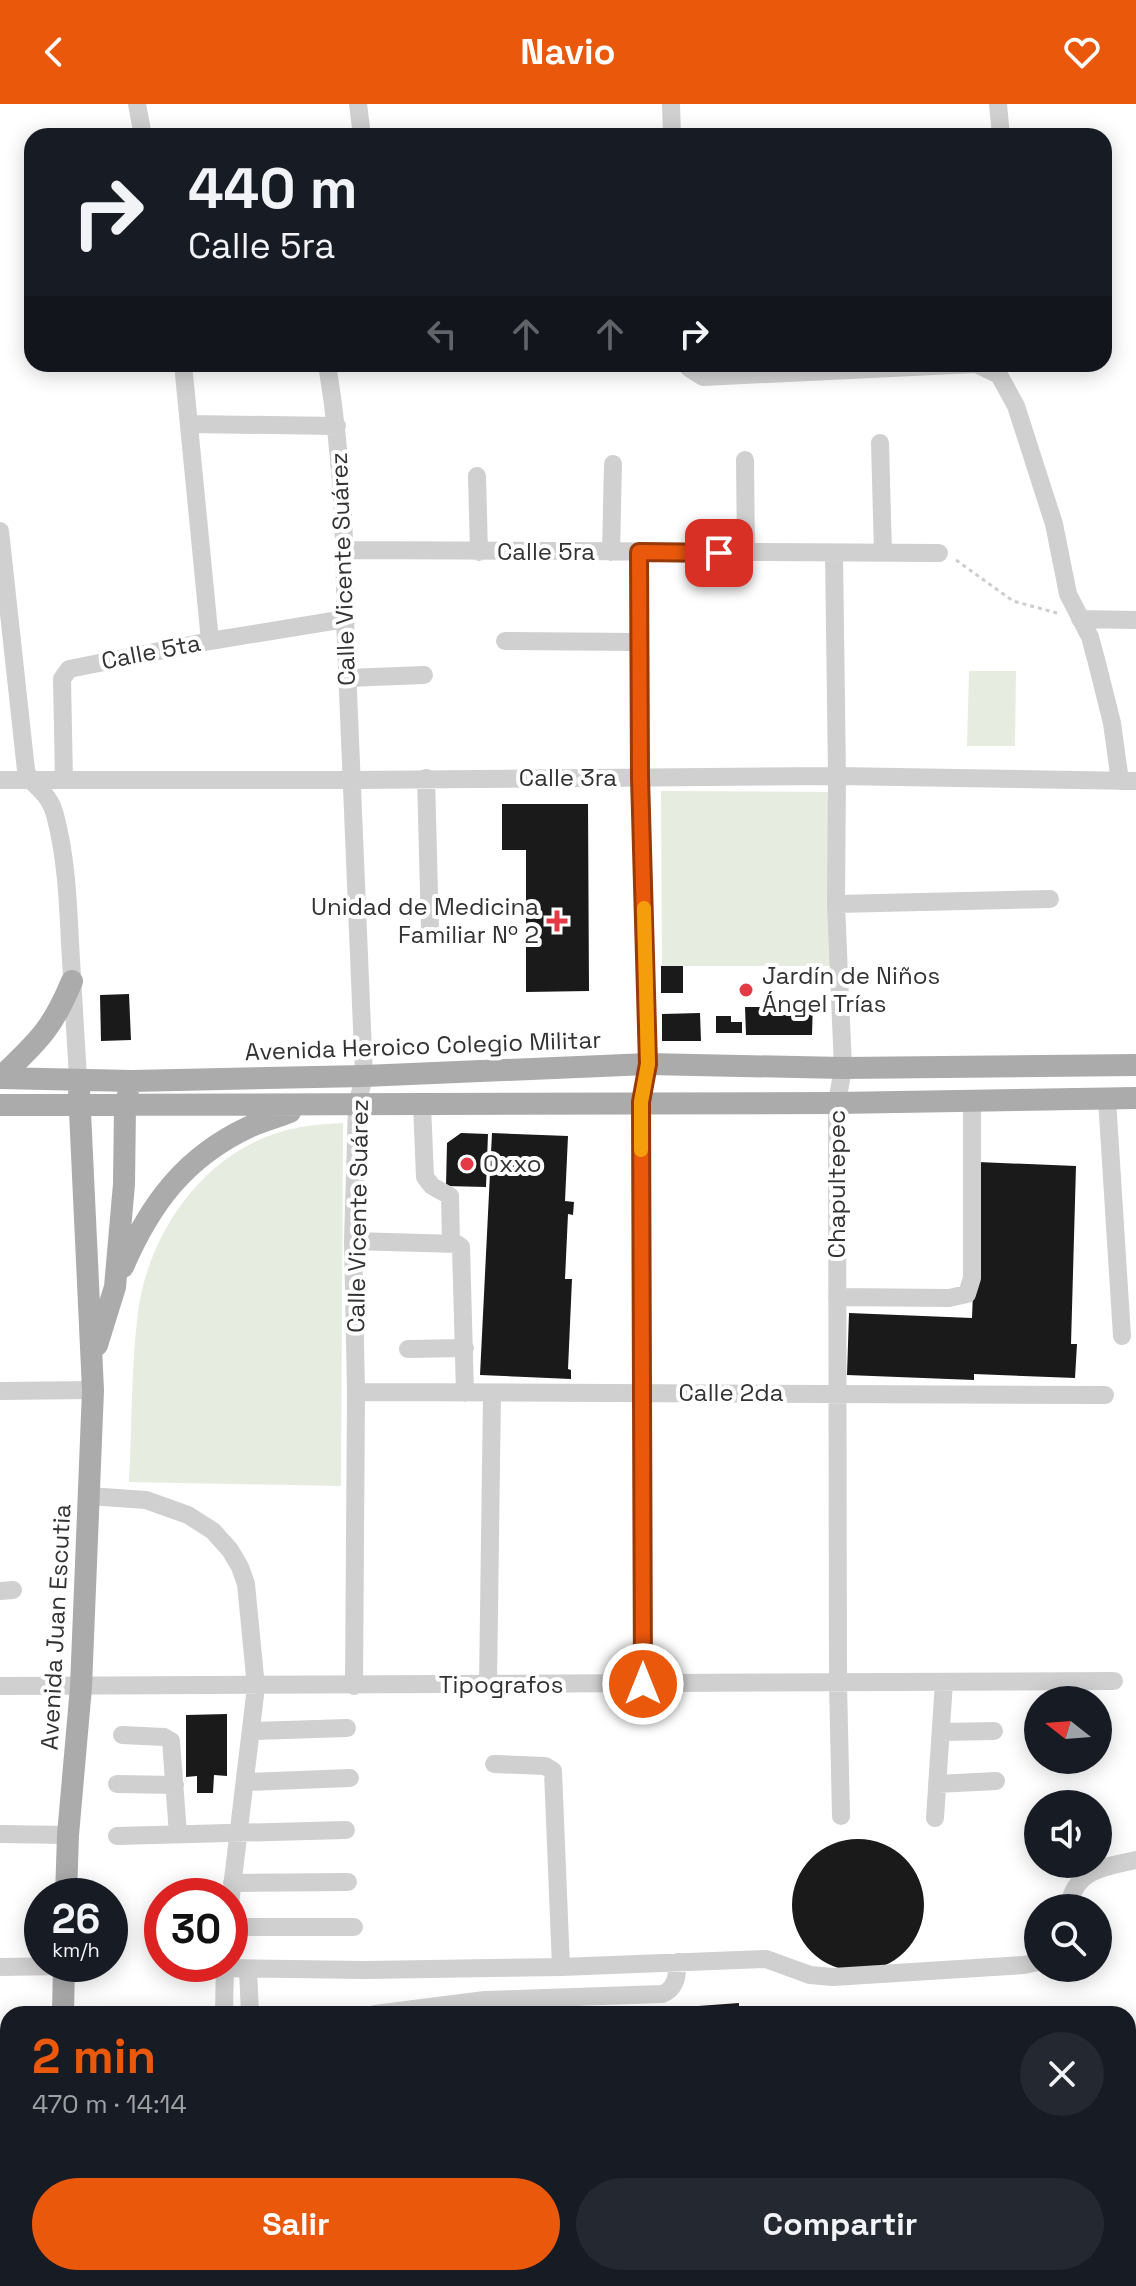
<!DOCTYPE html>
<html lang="es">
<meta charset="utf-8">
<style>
:root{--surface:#171b24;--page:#242831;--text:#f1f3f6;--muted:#9ea1a6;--accent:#ea580c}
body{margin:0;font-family:"Space Grotesk",sans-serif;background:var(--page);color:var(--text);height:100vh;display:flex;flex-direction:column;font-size:30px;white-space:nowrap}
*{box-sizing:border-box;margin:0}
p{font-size:26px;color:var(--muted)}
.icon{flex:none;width:44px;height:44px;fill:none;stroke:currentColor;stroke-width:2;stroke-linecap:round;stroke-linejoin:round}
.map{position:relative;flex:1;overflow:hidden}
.side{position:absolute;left:0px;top:1902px;width:1136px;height:280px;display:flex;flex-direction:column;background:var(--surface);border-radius:24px 24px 0 0;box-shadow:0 4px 20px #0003}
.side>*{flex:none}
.guide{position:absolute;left:24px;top:24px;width:1088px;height:244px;border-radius:24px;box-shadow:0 4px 20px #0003;background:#171b24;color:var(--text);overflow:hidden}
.needle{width:52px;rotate:287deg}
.fabs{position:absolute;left:1024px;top:1582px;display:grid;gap:16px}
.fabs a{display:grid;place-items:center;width:88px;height:88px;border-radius:50%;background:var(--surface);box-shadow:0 4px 20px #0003;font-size:40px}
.speed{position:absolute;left:24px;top:1774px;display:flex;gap:16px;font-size:40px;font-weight:700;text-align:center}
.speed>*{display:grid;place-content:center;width:104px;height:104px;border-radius:50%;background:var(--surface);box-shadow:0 4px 20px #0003;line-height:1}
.speed small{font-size:20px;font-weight:400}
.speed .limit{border:12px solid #d22;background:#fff;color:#111}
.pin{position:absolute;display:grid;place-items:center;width:68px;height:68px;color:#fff;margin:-34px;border-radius:16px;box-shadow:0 4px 12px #0006}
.me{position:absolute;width:88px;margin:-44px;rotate:0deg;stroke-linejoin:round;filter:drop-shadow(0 0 6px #0008)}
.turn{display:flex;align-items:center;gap:28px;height:168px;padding:0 32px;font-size:36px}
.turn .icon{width:104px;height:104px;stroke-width:2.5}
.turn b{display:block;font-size:56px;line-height:68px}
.lanes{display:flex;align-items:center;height:76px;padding:0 32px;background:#0003;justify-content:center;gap:40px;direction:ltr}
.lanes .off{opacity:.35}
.round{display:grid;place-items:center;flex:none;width:84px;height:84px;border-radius:42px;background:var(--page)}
.summary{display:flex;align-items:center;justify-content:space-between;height:136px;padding:0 32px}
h1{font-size:48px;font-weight:700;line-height:60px;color:var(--accent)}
.cta{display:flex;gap:16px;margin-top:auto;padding:16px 32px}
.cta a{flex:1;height:92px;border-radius:48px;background:var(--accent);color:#fff;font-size:32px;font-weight:700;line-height:92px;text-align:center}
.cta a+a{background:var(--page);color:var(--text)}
header{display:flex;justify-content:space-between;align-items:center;height:104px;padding:0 32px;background:var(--accent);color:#fff;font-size:36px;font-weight:700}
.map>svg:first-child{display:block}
</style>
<header><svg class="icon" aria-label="back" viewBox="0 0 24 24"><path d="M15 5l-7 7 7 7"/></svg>Navio<svg class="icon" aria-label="heart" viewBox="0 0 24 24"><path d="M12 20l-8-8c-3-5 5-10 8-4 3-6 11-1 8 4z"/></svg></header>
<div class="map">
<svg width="1136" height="2182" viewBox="0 0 1136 2182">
<rect width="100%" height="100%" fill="#fff"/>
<path fill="#e6ecdf" d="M969,567H1016L1015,642H967Z
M661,687L833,688L830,862H662Z
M343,1019L341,1382L129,1378C132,1322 131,1264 138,1208C148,1131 201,1053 277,1029C298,1022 320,1020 343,1019Z"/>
<path fill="#1a1a1a" d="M502,700H588L589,887L526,888V746H502Z
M661,862H683V889H661Z
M129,890L131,936L101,937L100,891Z
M766,898H813L812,931H746L745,903H766Z
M700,909L701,937H662V910Z
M716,912H731V918H742V929H716Z
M461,1029L488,1030L486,1083L446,1082L447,1039Z
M492,1029L568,1032L565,1097L574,1098L573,1111L568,1110L565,1175H572L568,1265L571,1266V1275L480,1271Z
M978,1058L1076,1062L1071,1240H1077L1075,1274L974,1270V1276L847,1271L849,1209L972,1214Z
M227,1610V1672L214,1671L213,1689H197V1672L186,1673V1611Z
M792 1801a66 66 0 1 1 132 0a66 66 0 1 1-132 0Z
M739,1899V1910H617V1908Z"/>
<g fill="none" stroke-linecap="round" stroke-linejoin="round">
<path stroke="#cdcdcd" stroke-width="3" stroke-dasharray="4 4" stroke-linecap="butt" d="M956,456L1013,497L1057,509
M1128,2151L1136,2150
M797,2182L881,2174"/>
<path stroke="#d0d0d0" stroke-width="18" d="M137,0L143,32
M358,0L362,32
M671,0L672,32
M998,0L1001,32
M183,260L210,537
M327,260C341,345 346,429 345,515L364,972L357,1002L353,1137L356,1288L354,1582
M687,260L689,264L703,273L976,260L999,271L1016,302L1054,420L1068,490L1090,533L1097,559L1112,619L1120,677
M190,320L337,322
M880,339L883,449
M745,356L746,450
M477,372L479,448
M0,427L26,666C30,682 49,686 55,711C66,752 68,796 70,839C73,884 75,929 78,974
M346,446L939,449
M611,448L613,360
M639,448L640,673L648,960L641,998L643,1580
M834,449L837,672L836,800L843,964L837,999L838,1579L841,1712
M1080,515L1136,516
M505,537L640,538
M347,574L424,571
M426,674L430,827
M0,676H352L837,672L1136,677
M64,676L62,575L69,565L210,537L345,515
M836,800L1050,795
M1107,995L1122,1232
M422,1001L425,1073L432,1082L450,1092L451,1140
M353,1137L457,1140L461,1143L465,1289
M837,1193L949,1194L967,1190L972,1174V997
M408,1245L465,1244
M0,1287L93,1286
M356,1288L1105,1291
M89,1392L146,1396L188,1411L213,1427L230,1446L240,1463L246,1480L256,1583L230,1800
M0,1487L13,1486
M488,1581L492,1289
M0,1582L1114,1577
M252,1627L347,1624
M941,1628L994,1627
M122,1631L164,1633L171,1637L178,1730
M494,1660L545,1662L553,1667L561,1863
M246,1678L350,1674
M117,1680L175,1681
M937,1680L996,1677
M935,1714L944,1578
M0,1730L68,1731
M117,1732L346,1726
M232,1779L348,1778
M1069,1804C1073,1766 1104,1763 1136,1756
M230,1823H354
M0,1863L64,1862
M225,1864L365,1866L561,1863L766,1855L810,1871L833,1873L1024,1861L1038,1858
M248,1865L250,1910
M224,1910L225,1860
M375,1910L485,1896L662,1890C676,1885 677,1872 678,1858
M151,2182L166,2174"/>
<path stroke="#ababab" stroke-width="22" d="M0,974L132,977L364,972L648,960L843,964L1136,961
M0,974C37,938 52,926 72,877
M0,1001L837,999L1136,994
M123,1163C150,1100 185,1053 249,1023C262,1017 277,1013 290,1008
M97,1241L115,1183L124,1080L125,1003L128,991
M66,1792L68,1731L81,1583L93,1286L79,986
M63,1910L64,1860
M64,2174V2182"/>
<path stroke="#888" stroke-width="5" stroke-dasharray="8 6" stroke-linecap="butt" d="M1128,2150L1136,2152
M425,2182L509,2174
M563,2182L646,2174
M1057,2182L1136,2174"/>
</g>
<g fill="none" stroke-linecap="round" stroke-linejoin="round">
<defs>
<path id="route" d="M643,1580L641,998L648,960L640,673L639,448L719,449"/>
</defs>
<use href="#route" stroke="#983908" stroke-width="20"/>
<use href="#route" stroke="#ea580c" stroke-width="14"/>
<path stroke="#f59e0b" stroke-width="14" d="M641,1046V998L648,960L644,804"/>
</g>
<g fill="#e63946" stroke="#fff" stroke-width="3">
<path d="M553 805h8v8h8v8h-8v8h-8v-8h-8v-8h8z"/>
<circle cx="746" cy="886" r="8"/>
<circle cx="467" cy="1060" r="8"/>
</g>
<g text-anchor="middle" stroke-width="8" stroke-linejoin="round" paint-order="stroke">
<g font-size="24" fill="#333" stroke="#fff">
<text x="546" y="456">Calle 5ra</text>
<text transform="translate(343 465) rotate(-92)" y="8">Calle Vicente Suárez</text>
<text transform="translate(151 548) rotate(-11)" y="8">Calle 5ta</text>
<text x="568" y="682">Calle 3ra</text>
<text transform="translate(423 942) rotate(-2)" y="8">Avenida Heroico Colegio Militar</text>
<text transform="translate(837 1080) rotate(-90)" y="8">Chapultepec</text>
<text transform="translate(358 1112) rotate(-89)" y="8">Calle Vicente Suárez</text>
<text x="731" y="1297">Calle 2da</text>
<text transform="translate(56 1523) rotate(-87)" y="8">Avenida Juan Escutia</text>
<text x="501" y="1589">Tipografos</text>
</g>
<g font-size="24" fill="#333" stroke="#fff" text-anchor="start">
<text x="539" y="811" text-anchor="end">Unidad de Medicina<tspan x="539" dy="28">Familiar Nº 2</tspan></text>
<text x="762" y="880">Jardín de Niños<tspan x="762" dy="28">Ángel Trías</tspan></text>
<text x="483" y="1068">Oxxo</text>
</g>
</g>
</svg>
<div class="fabs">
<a><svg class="needle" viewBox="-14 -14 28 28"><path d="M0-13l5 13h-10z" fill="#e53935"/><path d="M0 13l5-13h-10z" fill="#9ea1a6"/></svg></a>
<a><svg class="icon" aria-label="sound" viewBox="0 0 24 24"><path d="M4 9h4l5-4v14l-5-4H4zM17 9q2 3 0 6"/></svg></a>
<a><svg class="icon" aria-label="search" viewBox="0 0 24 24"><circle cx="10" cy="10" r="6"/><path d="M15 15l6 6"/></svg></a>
</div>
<div class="speed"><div>26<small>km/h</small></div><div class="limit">30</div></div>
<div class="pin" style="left:719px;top:449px;background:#d93025"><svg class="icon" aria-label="arrive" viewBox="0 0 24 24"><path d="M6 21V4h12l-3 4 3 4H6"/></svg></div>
<svg class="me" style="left:643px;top:1580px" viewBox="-20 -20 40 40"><circle r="17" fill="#ea580c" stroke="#fff" stroke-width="3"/><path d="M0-11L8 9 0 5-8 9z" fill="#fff"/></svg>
<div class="guide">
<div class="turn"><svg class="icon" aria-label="right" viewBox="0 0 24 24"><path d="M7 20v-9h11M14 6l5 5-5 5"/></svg><div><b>440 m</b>Calle 5ra</div></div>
<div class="lanes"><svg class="icon off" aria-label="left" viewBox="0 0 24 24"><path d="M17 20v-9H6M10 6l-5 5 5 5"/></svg><svg class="icon off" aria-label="ahead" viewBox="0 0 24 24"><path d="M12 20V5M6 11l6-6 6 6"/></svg><svg class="icon off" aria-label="ahead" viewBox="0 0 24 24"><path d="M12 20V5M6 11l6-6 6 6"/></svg><svg class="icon" aria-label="right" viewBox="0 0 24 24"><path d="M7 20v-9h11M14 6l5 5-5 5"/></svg></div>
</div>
<section class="side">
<div class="summary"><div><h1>2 min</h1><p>470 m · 14:14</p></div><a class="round"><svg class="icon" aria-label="close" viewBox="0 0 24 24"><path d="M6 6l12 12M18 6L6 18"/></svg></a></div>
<div class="cta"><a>Salir</a><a>Compartir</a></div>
</section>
</div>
